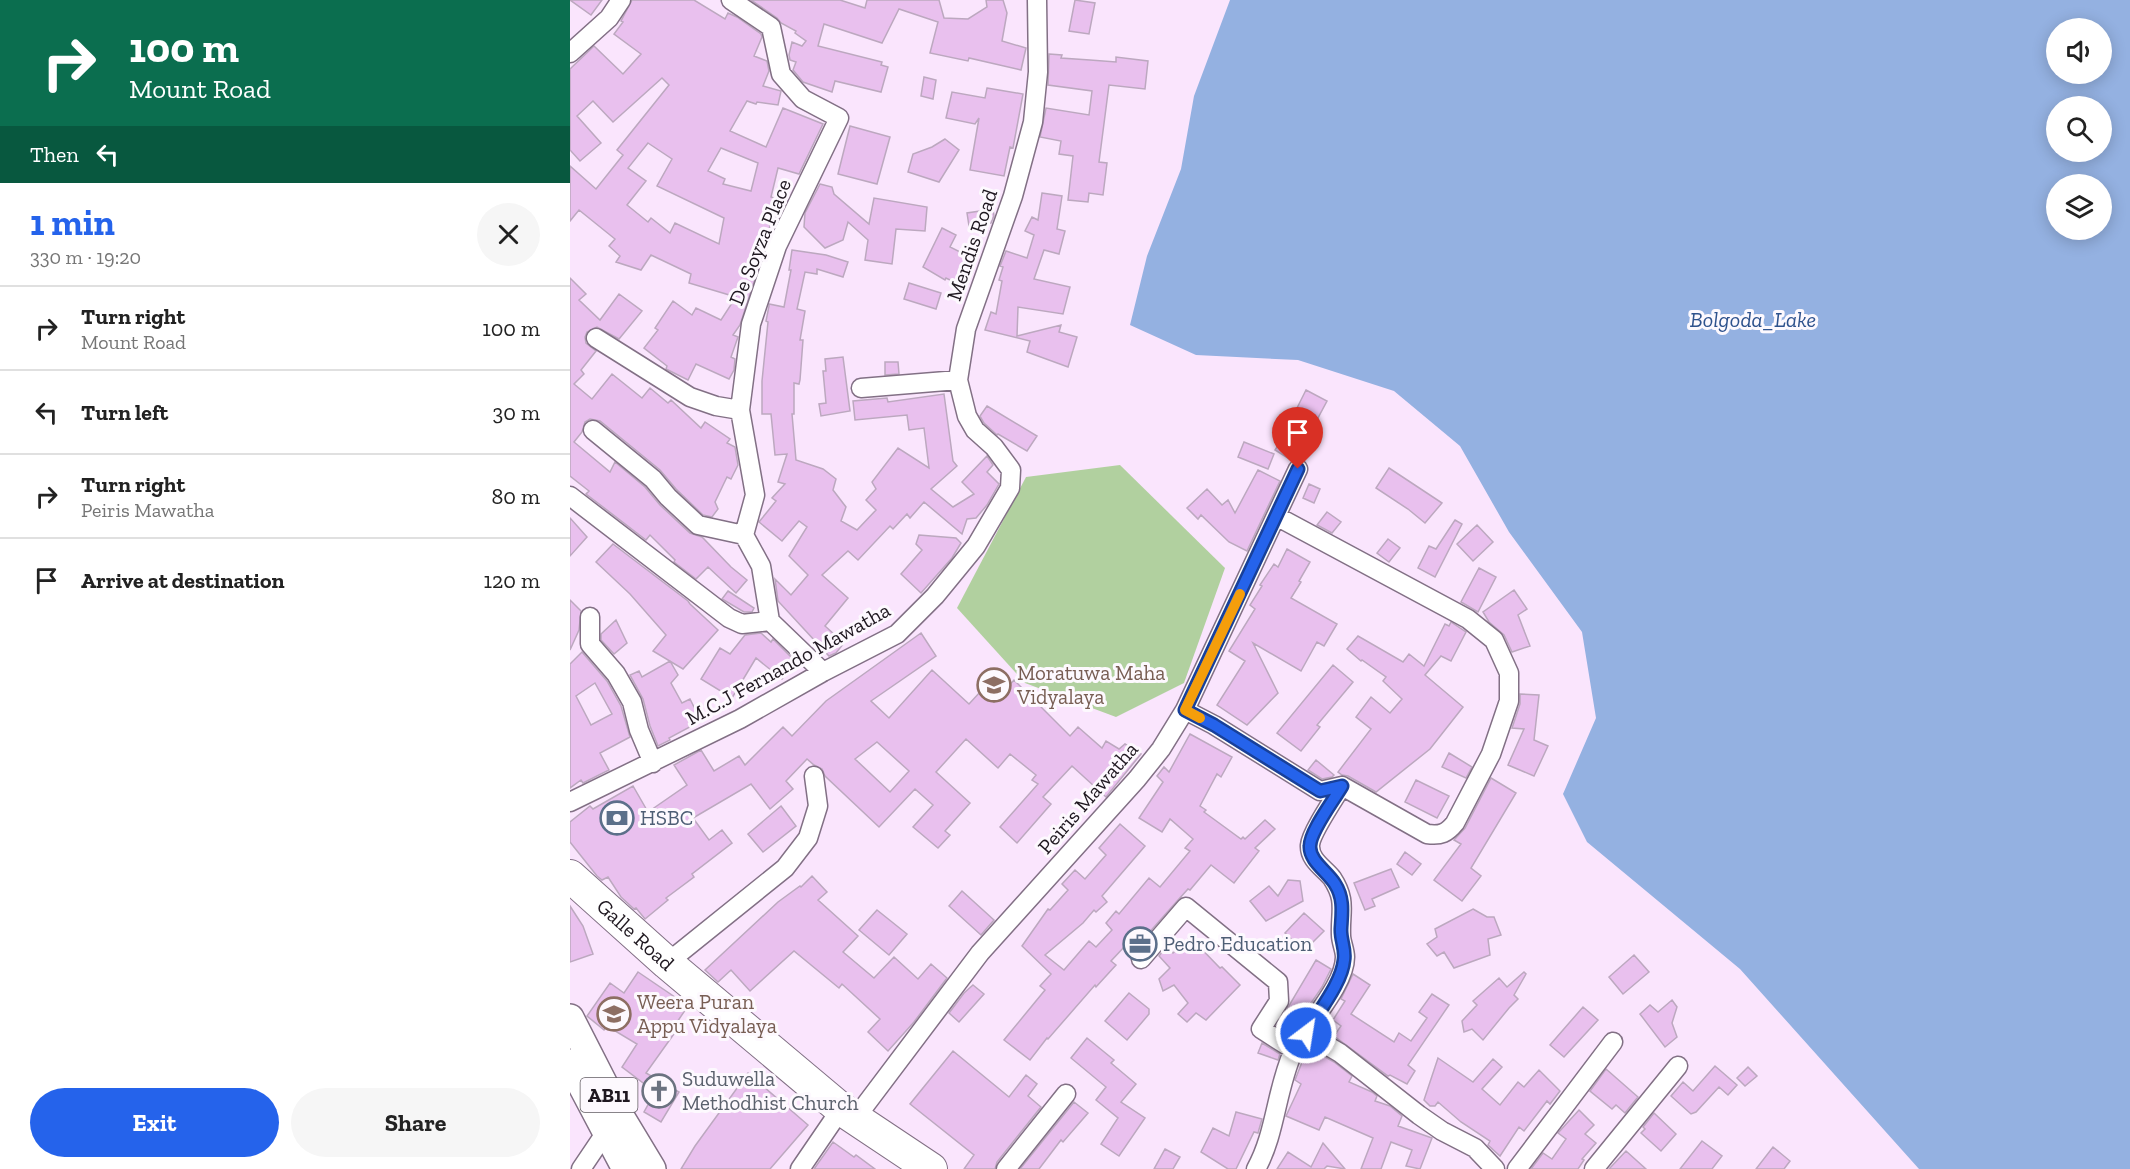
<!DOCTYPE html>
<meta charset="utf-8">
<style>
:root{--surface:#fff;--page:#f6f6f6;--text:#222;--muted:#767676;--line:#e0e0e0;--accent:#2563eb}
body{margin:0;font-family:"Zilla Slab",serif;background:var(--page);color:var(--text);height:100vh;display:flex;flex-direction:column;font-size:22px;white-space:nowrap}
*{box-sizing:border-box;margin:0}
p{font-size:20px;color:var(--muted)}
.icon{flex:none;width:33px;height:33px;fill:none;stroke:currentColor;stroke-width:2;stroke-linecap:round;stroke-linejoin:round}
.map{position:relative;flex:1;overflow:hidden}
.panel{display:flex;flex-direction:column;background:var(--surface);width:570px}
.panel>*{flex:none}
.top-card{background:#0b6e4f;color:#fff;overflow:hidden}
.tools{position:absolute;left:1476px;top:18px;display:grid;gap:12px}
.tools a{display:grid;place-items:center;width:66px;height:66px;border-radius:50%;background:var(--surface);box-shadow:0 3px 15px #0003;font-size:30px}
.pin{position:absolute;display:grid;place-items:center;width:51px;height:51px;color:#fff;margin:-62px -26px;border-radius:50% 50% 50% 0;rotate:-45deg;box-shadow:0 0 6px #0007}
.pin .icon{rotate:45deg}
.me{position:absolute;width:66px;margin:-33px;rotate:31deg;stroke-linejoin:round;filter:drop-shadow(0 0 4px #0008)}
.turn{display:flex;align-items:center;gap:21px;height:126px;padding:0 30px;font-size:27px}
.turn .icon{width:78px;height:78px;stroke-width:2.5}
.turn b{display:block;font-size:42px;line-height:51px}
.then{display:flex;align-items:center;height:57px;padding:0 30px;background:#0003;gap:12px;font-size:22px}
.round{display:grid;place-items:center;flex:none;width:63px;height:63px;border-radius:32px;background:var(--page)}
.headline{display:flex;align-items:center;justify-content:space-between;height:102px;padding:0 30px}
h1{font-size:36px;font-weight:700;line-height:45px;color:var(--accent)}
.cta{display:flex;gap:12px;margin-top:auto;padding:12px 30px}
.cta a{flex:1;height:69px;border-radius:36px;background:var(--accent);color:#fff;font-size:24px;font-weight:700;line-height:69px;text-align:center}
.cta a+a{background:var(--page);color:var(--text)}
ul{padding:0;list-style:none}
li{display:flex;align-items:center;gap:18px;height:84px;padding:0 30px;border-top:2px solid var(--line)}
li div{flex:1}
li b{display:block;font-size:22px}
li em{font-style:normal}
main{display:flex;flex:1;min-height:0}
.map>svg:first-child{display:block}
</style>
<main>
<section class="panel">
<div class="top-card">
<div class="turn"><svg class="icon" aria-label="right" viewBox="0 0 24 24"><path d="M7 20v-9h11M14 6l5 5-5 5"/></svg><div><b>100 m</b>Mount Road</div></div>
<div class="then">Then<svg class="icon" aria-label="left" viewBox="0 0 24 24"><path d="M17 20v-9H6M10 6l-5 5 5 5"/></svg></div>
</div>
<div class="headline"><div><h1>1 min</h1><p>330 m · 19:20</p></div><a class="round"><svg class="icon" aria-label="close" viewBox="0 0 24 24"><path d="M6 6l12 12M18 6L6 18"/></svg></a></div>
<ul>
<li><svg class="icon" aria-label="right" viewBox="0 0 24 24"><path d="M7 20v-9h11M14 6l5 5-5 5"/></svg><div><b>Turn right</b><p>Mount Road</p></div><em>100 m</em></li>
<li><svg class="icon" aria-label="left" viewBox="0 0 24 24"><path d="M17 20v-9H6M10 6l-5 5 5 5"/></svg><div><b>Turn left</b></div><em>30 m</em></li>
<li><svg class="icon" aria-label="right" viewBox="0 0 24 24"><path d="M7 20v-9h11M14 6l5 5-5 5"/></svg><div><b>Turn right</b><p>Peiris Mawatha</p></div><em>80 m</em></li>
<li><svg class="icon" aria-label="arrive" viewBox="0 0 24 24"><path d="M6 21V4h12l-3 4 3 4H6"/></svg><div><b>Arrive at destination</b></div><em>120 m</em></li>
</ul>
<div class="cta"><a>Exit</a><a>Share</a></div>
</section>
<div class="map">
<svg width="1560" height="1169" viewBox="0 0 1560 1169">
<rect width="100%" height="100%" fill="#fae5fd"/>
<path fill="#b1d09f" d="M550,465L655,568L614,683L546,717L455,683L387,608L456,477Z"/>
<path fill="#94b1e1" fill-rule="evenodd" d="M660,0H1560V1169H1349L1170,969L1017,842L993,794L1026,718L1012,632L939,532L890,446L824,391L728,360L626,355L560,325L577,256L611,169L624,96ZM1486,28H1532V74H1486ZM1486,106H1532V152H1486ZM1486,184H1532V230H1486Z"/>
<path fill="#e9c0ee" stroke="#bca8bf" stroke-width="1.5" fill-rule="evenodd" d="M0,0H32L21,15Z
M62,0H124L155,19L158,13L167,17L191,34L192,37L184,56L197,61L199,71L193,86L211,91L208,105L187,102L186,104L177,101L160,131L196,147L213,108L253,124L229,174L208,168L201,197L210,200L205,221L201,220L197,242L170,325L163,335L168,337L161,357L165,359L164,370L159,379L126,364L118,380L96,369L97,366L74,348L88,330L85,328L103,301L122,315L126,308L151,320L166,297L119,283L121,274L81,255L71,270L46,262L50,256L39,246L45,239L9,210L0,221V166L26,189L53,155L47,150L99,85L92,78L43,122L23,101L7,116L31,143L10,161L0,150V69L24,46L53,74L71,54L44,34L53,22L51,21ZM78,143L102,159L87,186L154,218L149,244L105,223L100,233L81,218L78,222L57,205L76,181L58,168ZM151,148L188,163L181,191L153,184L155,179L138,171Z
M181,0H270L295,8L297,0H369L374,18L398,19L417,7L416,0H433L437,13L432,41L456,48L451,70L399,58L398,61L360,53L368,22L329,9L312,43L254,24L248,46L312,62L311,65L318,67L311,92L265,81L262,92L233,82L223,70L226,62L220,60L219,55L222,42L232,46L236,41L225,33L226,31L211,23L207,18Z
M505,0L525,3L519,34L499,31Z
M479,54L492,55L491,58L520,60L546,62V57L578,61L575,89L539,85L529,162L537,163L533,195L519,193L518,202L498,200L503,156L489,154L491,141L470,137L476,108L519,115L522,91L478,85Z
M354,77L366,80L363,99L351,96Z
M417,88L453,94L443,148L440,147L434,176L400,170L409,118L405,124L376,118L382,92L415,98Z
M280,126L320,137L307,184L268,174Z
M375,139L389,150L369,182L338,172L343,154L362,147Z
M250,184L262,187L264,194L299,224L304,198L357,207L355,231L326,229L322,264L295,260L298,240L278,222L273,240L255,248L234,227L235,213Z
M472,193L492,196L487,229L495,231L489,254L474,250L464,279L500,287L493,314L448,307L447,336L491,325L489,332L507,337L498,367L457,352L460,341L415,330L421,312L426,314L432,281L429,280L433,267L430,266L436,251L457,258L464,235L455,231L462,217L468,220Z
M423,209L424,216L421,223L399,226L397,213Z
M372,228L386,235L380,247L402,258L388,284L376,278L375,280L353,267Z
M222,250L256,255L278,262L273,277L247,269V274L235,272L227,309L235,311L230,340H233L230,380L229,384L224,383V414H222L226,460L253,469L266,479L263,490L276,507L271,521L287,530L306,510L296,500L306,489L302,482L328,448L359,468L354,428L339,430L337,415L285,420L283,401L317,398L318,402L374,394L383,461L387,466L361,489L383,507L404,494L392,482L417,456L423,465L417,472L429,484L417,505L406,518L397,519L392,534L354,502L340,518L337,514L323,529L320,526L288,560L278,551L252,575L278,598L255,626L274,643L266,653L259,656L208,601L205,579L221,595L238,575L219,556L237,527L229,521L212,541L189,522L206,501L202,498L215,484L208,482L217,454L205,455L201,414H192V381L198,322L196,321L199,306V304L214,307L221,270H219Z
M0,278L16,294L9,300L30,320L49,294L72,311L49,339L27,327L17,332L15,337L16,343L26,351L11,370L14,374L4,384L22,399L42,374L72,398L80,388L98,403L101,400L131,428L135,422L160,439L157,443L165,447L168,465L161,479L157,477L145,502L148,509L142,517L133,515L106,489L90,470L30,421L20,419L15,422L12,432L4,442L40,472L45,462L75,487L90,505L120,533L132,537L161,567L177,580L166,593L138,567L126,579L104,562L105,560L80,535L76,540L16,494L19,491L0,476Z
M339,283L371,293L366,309L334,299Z
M273,357L280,411L251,416L249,404L256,403L253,371H256L255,359Z
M315,362H328L329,374L315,375Z
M736,390L757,401L742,429L721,460L705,450L715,435L709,432L718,418L721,420Z
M417,406L467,436L457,451L428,434L427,435L414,423L410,416Z
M674,442L704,454L698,469L668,457Z
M819,468L872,503L855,523L838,509L806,488Z
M688,470L710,481L677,551L659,542L631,515L628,519L617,508L637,489L652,505L658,500L665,513Z
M739,484L750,489L744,503L733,498Z
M757,512L771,522L762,533L747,525Z
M0,518L17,537L0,556Z
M885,520L892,524L865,577L848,568L859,546L866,549Z
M907,525L923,542L903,561L887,544Z
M349,535L386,538L391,543L382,558L351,593L331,574L352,550L346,544Z
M818,539L830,548L819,562L807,553Z
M43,544L118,601L120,604L148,630L113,669L83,651L96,635L60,594L26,562Z
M717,549L740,562L729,581L731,582L721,598L767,624L754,646L747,642L731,671L683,643L708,693L677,725L647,705L675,661L659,651L685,609L680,605L692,586L690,585L704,564L708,567Z
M909,568L926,577L908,612L891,602Z
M944,590L957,609L948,615L960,646L942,652L934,635L919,622L913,612Z
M158,591L184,608L182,612H174L152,599Z
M0,600L11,611L9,630L0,650Z
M46,620L57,643L44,654L31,640V634Z
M881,622L896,632L881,661L871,656L855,675L893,707L860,749L806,792L778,776L772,775L768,772L801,729L786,717L801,697L820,713L832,699L813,681L816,677L792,660L791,661L777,649L788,636L833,662L839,654L854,666L875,624L879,626Z
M191,633L201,642L203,639L226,662L212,679L186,658L162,698L131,679L150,648L160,654L175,635Z
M351,633L366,656L301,701L319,718L362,670L399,704L411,691L424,702L444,680L500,736L508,727L532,748L536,741L549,749L555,744L571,754L536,797L502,766L473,797L481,804L447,843L430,827L468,784L462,780L466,775L440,754L428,768L396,739L366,772L400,803L375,831L380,835L368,848L343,827L363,805L345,789L309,827L255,776L252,769L244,765L237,759L216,781L223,789L200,809L181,784L123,818L139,840L152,830L162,843L122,874L124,877L96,898L98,900L75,919L66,908L64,909L51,897L38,877L32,880L27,876L0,842V822L20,806L23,809L63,786L78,812L117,785L104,765L131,750L144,771L169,756L175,765L213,727L222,736L256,701ZM307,742L339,771L320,792L285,759Z
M12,652L37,681L51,706L60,737L30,753L39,770L13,783L11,780L0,788V664ZM25,683L42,714L21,725L6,696Z
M100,661L108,675L101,683L112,703L120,699L131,721L99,738L100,740L88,746L80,726L73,699L60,675L69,671L72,677Z
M763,665L783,682L747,725L750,727L731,751L707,733Z
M950,694L969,695L964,740L978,746L964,776L938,765L954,729L942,728L950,704Z
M620,734L662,757L651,777L647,774L630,806L636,810L634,812L671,839L673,837L675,839L695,820L705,829L685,848L689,851L664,883L641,865L620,890L618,889L608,900L577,935L571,929L541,961L546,965L526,987L525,985L478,1039L477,1038L460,1060L434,1040L475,990L470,986L481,974L452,946L478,909L480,910L498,890L492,884L505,870L515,879L536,855L529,848L550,824L575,846L532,896L537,902L526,912L524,910L513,923L475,955L494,970L519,941L526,947L542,930L536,923L546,911L549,914L579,878L590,887L620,851L615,848L623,839L600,819L592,832L569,818L593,782L587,776L594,767L599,772Z
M879,753L902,767L896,778L872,767Z
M746,760L764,775L762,777L752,779L738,770Z
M921,778L946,793L901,868L911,876L892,901L864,880L891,844L884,840L895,828Z
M846,780L879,796L867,818L835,802Z
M211,806L226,826L193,852L178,834Z
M835,852L851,864L842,875L827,864Z
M821,869L829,887L802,899L805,906L795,910L784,883Z
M242,876L257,892L248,900L288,936L273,952L304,978L324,957L348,979L361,964L377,978L344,1022L318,1051L298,1032L310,1019L272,984L269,988L224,951L180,991L161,970L148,982L135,970L208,902L230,886L231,887Z
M718,880L730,881L733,901L696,921L680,901L699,886L708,896Z
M392,891L424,920L411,935L379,906Z
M0,906L13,926L23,954L0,962Z
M903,909L917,917H924L931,935L918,939L920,955L884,968L874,952L867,956L857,944L867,937L865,929Z
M307,910L337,934L319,955L289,930Z
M734,913L754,931L734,951L715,933Z
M620,937L650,968L652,967L670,985L636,1020L626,1013L617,1022L608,1014L618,1003L604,985L593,991L589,979L600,968L589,956L596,947L603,953Z
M1064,955L1079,972L1053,994L1039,977Z
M746,960L761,969L752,987L720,1034L707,1026Z
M68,972L118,1006L103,1028L106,1031L76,1073L109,1092L91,1122L74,1112L85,1092L52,1067L67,1044L37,1026L34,1030L17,1016L40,983L54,993Z
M954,972L956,974L944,995L948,999L939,1008L913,1040L902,1029L894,1032L892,1021L907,1005L903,1001L929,978L937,987Z
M783,974L800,985L781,1014L824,1042L829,1033L841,1041L857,1018L849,1012L862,994L879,1005L838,1065L845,1071L837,1084L820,1075L818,1076L764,1036L771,1026L763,1020L775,1001L771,999Z
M403,985L414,994L389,1022L379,1013L394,993Z
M559,993L579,1009V1014L557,1040L535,1021Z
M1102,1000L1107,1007L1102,1023L1107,1037L1095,1047L1070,1014L1080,1005L1088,1012Z
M1013,1007L1028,1020L994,1057L980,1045Z
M517,1038L544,1060L541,1063L566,1084L551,1102L575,1118L549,1156L531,1144L548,1118L526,1100L536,1087L501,1058Z
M692,1043L710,1054L708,1060L688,1053Z
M738,1047L764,1062L782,1076L779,1082L802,1092L807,1096L805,1101L820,1106L832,1116L828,1126L862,1138L850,1169L836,1166L842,1150L821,1142L811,1169H791L803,1138L755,1117L749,1130L716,1116L731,1084L725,1080Z
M383,1051L439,1097L456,1075L467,1084L458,1096L471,1107L427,1162L425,1169H394L404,1155L340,1104Z
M868,1058L903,1082L923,1059L932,1067L912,1089L930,1105L948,1082L954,1087L969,1070L990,1091L980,1104L977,1101L954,1131L949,1127L930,1156L918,1145L920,1141L891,1122L868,1102L865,1106H860L854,1100Z
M1145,1066L1167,1085L1158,1095L1149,1087L1126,1112L1121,1114L1101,1096L1113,1082L1123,1091Z
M1178,1067L1187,1076L1175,1086L1167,1078Z
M1036,1069L1068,1097L1055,1113L1046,1105L1042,1109L1020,1091Z
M178,1073L238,1125L200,1169H111L125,1146Z
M504,1102L518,1113L493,1142L491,1140L469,1169H450Z
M1009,1110L1024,1125L1015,1134L1026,1143L1012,1159L1014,1160L1008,1169H961L973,1153L982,1159L996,1139L988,1133Z
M666,1112L692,1119L688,1133L684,1132L666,1169H658L631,1152L643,1128L659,1136Z
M1084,1113L1106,1134L1091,1151L1071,1133L1075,1129L1073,1127Z
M1132,1141L1152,1156L1142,1169H1110Z
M263,1142L284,1157L286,1155L305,1169H244Z
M753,1143L775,1169L757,1166L754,1169H707L718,1152L741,1167Z
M1203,1147L1220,1161L1214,1169H1186Z
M595,1149L610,1157L603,1169H584Z
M1056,1151L1076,1169H1039Z"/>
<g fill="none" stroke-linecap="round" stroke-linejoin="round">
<defs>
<path id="street" d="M161,0L201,27L211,74L233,99L269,118L207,246L181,324L170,410L185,495L174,535L191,566L200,621L253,672
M0,53L39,18L51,0
M26,338L120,397L146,406L170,410
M291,388L388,380
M23,430L83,479L98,497L128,525L174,535
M0,496L159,618L172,624L200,621
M20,617V644L46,674L62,702L69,730L83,763
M615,710L644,725L750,791L772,786L857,834C871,836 877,833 885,823L921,754L939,701V673L924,640L898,619L706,516
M0,802L170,719L253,672L327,634L365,596L406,546L440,488L441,470L424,447L405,430L397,416L388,380L396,329L443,196L463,122L468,72L467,0
M571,959L616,907L708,982L709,1001L691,1029L724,1050
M97,963L215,868L238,838L248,806L244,776
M736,1033L770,1053L849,1115L872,1131L905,1148L925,1169
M284,1120L410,953L567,779L591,749L615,710L728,469
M11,1169L40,1126
M230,1169L271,1109
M436,1169L496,1094
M686,1169C706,1133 706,1090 723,1052C735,1026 775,986 775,957C775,950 771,942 771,935C770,911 777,901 762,878C754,868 739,860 740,845C741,833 764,799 772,786
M947,1169L1043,1042
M1024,1169L1108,1066"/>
<path id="primary" d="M0,1018L50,1116L82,1169
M0,1063L56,1169"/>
<g id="highway">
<path id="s1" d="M0,876L97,963L271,1109L361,1169"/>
</g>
</defs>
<use href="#street" stroke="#827085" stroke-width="21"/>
<use href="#primary" stroke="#827085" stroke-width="30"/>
<use href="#highway" stroke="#827085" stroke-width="34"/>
<use href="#street" stroke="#fff" stroke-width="18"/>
<use href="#primary" stroke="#fff" stroke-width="27"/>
<use href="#highway" stroke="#fff" stroke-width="32"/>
</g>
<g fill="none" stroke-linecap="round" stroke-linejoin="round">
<defs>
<path id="route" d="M728,469L615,710L644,725L750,791L772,786C764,800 740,831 740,846C739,861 758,872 765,884C774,898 772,912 771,928C770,939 776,949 774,960C772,983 748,1012 736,1033"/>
</defs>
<use href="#route" stroke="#184099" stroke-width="15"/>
<use href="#route" stroke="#2563eb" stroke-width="10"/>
<path stroke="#f59e0b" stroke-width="10" d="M630,718L615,710L670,594"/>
</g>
<defs>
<symbol id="school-ring" viewBox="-11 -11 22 22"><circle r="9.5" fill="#fdf9fe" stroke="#8d6e63" stroke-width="1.5"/><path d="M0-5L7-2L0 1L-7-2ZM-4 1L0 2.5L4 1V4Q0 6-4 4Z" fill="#8d6e63"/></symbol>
<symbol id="bank-ring" viewBox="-11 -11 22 22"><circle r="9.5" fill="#fdf9fe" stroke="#5c6f8a" stroke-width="1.5"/><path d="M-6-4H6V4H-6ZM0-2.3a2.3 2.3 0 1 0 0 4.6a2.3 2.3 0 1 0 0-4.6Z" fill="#5c6f8a"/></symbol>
<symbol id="office-ring" viewBox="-11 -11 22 22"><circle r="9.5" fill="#fdf9fe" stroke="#5c6f8a" stroke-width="1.5"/><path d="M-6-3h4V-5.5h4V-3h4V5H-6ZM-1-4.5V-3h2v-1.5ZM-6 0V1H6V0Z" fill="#5c6f8a"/></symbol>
<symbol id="church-ring" viewBox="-11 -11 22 22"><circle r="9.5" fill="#fdf9fe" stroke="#6b7280" stroke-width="1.5"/><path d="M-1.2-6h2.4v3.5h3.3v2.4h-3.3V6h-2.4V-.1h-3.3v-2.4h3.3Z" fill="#6b7280"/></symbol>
</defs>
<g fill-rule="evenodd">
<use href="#school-ring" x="405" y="666" width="38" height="38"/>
<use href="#bank-ring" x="28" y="799" width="38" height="38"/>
<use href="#office-ring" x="551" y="925" width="38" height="38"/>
<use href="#school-ring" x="25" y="995" width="38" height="38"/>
<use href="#church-ring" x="70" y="1072" width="38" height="38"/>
</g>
<g text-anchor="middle" stroke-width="6" stroke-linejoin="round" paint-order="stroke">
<rect fill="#fdf9fe" stroke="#625c63" stroke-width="1.5" x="10.5" y="1078" width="57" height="34" rx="4.5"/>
<g font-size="20" font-weight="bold" fill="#1f1820">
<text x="39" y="1102">AB11</text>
</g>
<g font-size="21" fill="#1f1820" stroke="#fdf9fe">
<text transform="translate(190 242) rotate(-68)" y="7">De Soyza Place</text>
<text transform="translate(402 245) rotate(-71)" y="7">Mendis Road</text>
<text transform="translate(218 664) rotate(-29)" y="7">M.C.J Fernando Mawatha</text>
<text transform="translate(518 798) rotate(-49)" y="7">Peiris Mawatha</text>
<text dy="7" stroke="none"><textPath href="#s1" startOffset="88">Galle Road</textPath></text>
</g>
<g font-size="21" fill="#785e54" stroke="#fdf9fe" text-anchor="start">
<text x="447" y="680">Moratuwa Maha<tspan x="447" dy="24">Vidyalaya</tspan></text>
<text x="67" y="1009">Weera Puran<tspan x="67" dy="24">Appu Vidyalaya</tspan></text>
</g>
<g font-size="21" fill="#4e5e75" stroke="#fdf9fe" text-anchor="start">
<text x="70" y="825">HSBC</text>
<text x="593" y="951">Pedro Education</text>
</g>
<g font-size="21" fill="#5b616d" stroke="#fdf9fe" text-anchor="start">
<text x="112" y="1086">Suduwella<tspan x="112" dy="24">Methodhist Church</tspan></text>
</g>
<g font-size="22" font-style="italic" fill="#2e528d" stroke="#fdf9fe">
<text x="1183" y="327">Bolgoda_Lake</text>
</g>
</g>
</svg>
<div class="tools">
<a><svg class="icon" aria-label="sound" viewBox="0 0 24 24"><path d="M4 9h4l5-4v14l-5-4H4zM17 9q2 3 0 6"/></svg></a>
<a><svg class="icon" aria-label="search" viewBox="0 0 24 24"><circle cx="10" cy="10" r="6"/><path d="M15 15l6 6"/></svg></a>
<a><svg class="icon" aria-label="layers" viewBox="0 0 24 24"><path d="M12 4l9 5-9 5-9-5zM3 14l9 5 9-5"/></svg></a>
</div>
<div class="pin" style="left:728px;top:469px;background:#d93025"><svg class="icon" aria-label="arrive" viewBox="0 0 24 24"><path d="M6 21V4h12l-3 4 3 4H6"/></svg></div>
<svg class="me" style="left:736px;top:1033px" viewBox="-20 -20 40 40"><circle r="17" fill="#2563eb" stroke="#fff" stroke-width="3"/><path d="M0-11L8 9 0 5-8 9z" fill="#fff"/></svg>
</div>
</main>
